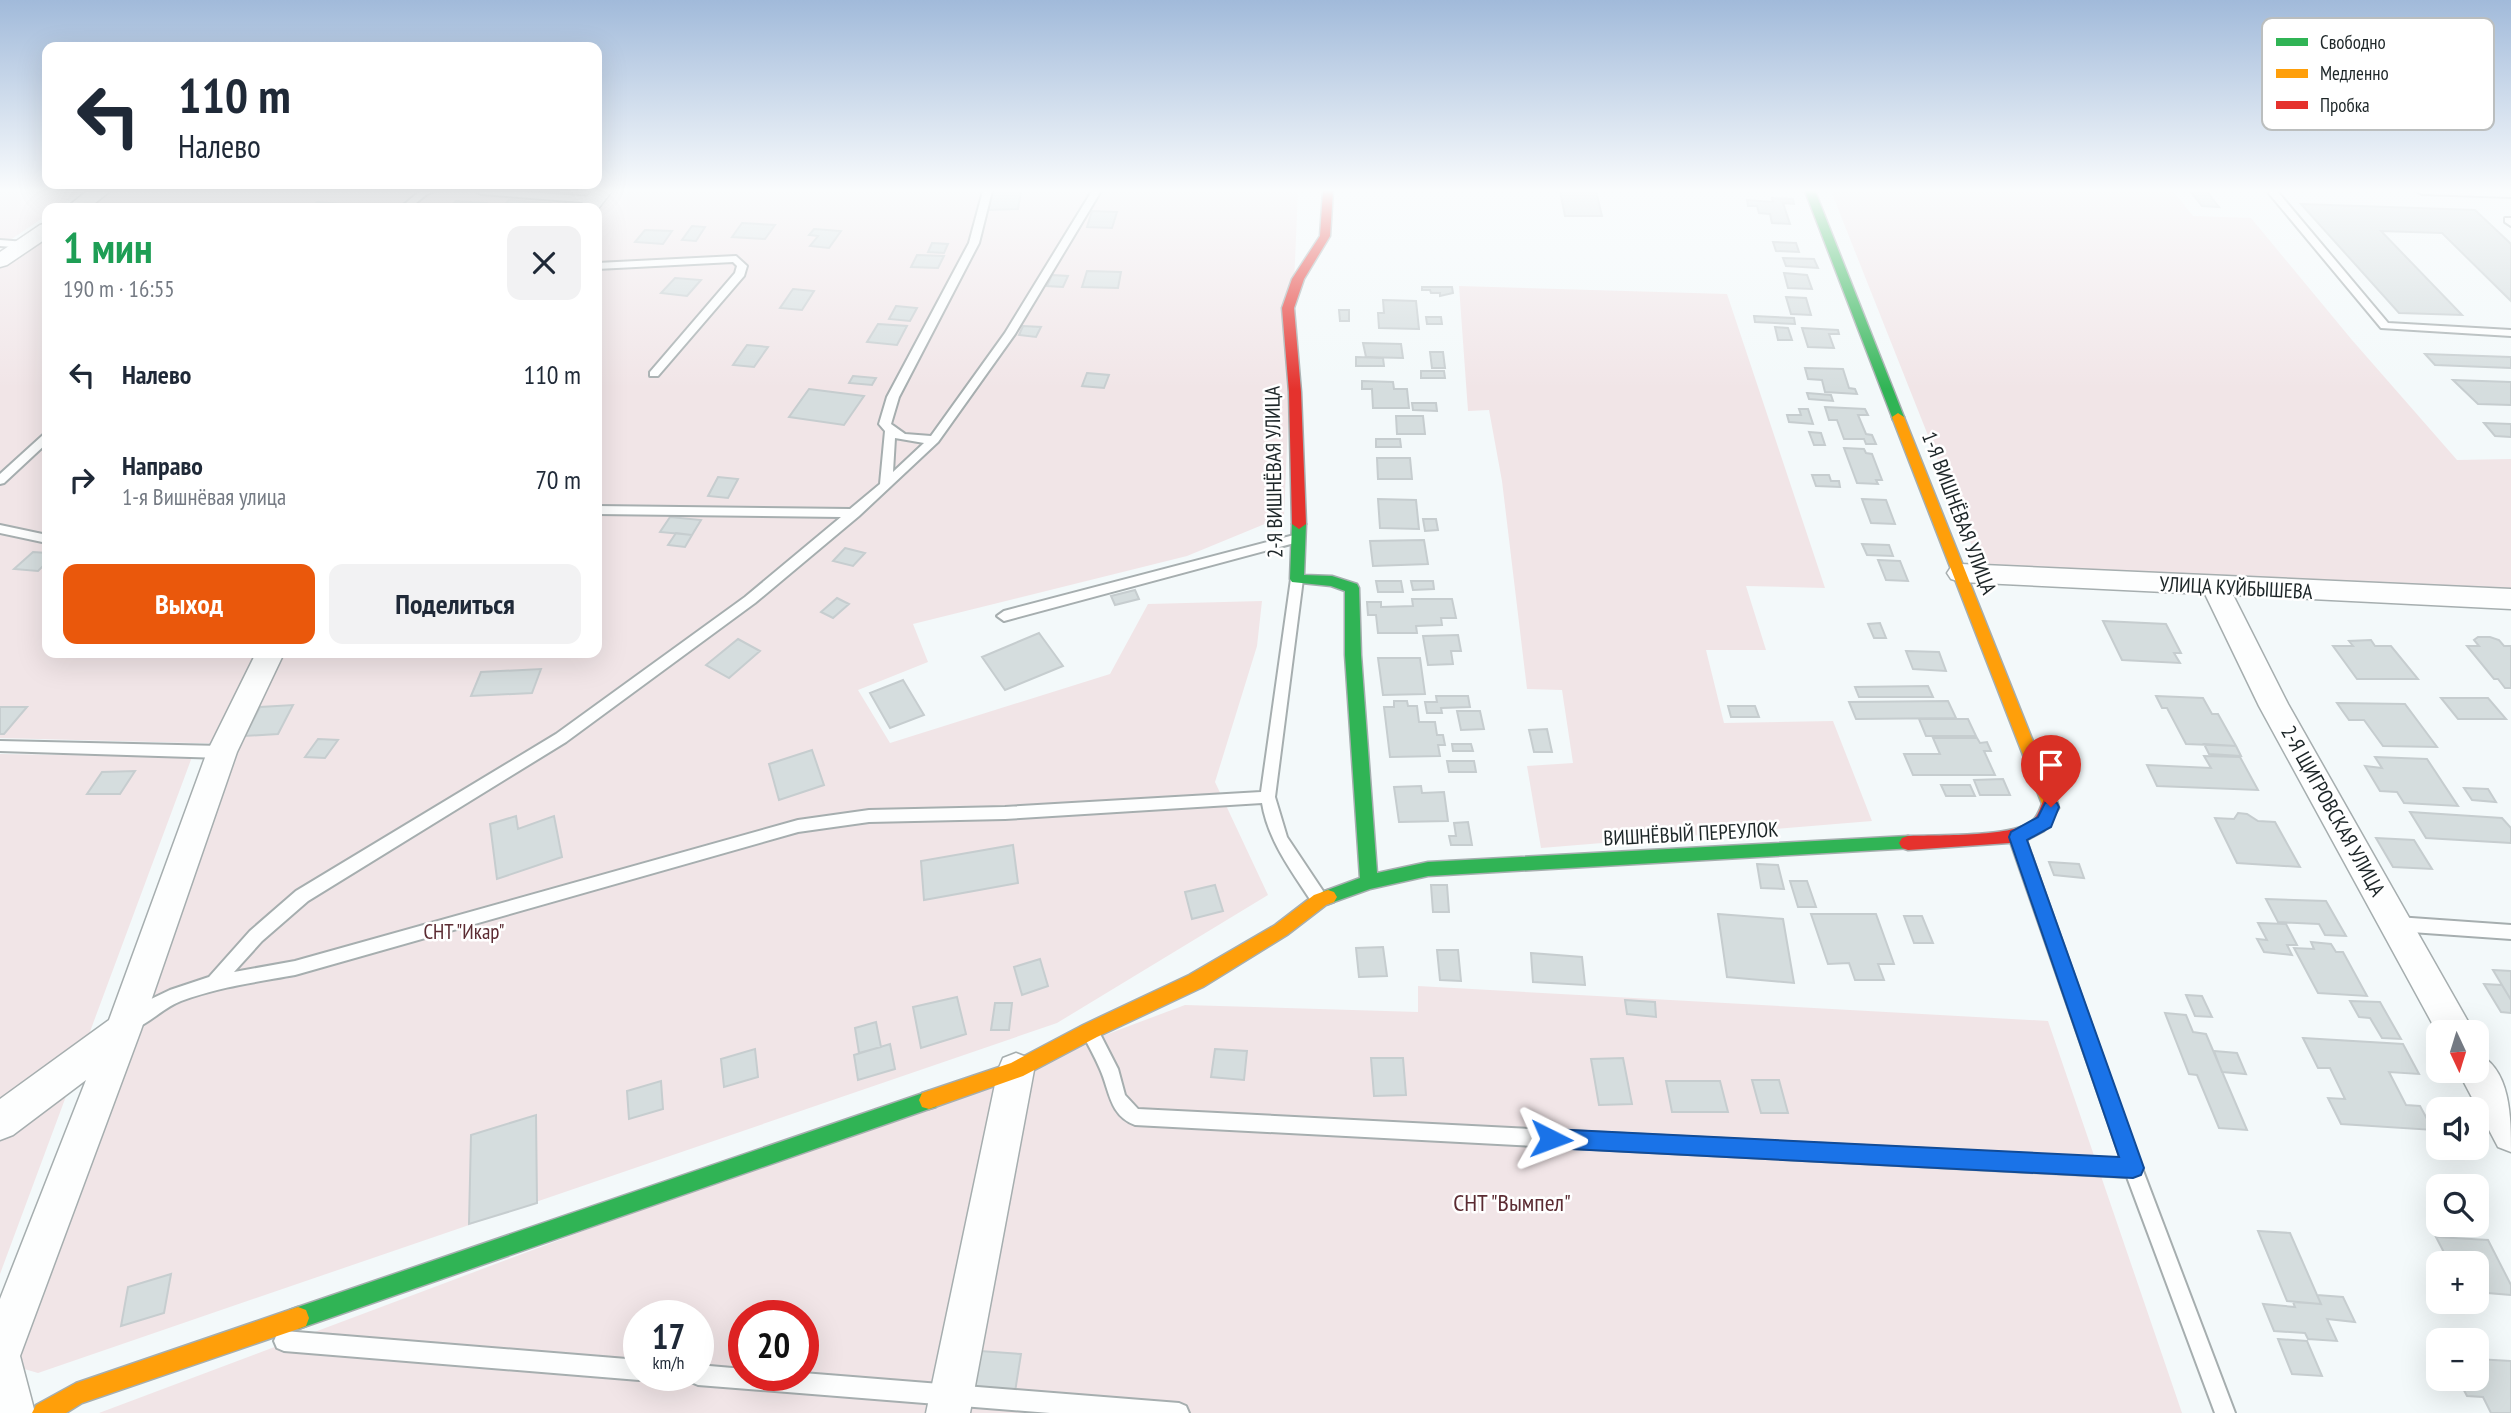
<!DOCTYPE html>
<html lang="ru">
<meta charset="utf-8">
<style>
:root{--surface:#fff;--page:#f2f2f3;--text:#1f2937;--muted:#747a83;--accent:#ea580c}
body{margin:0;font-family:"PT Sans Narrow",sans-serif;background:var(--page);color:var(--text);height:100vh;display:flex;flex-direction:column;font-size:26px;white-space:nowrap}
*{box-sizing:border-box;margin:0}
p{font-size:23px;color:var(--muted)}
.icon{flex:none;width:38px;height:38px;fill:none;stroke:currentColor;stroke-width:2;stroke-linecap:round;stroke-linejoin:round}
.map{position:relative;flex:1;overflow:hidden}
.side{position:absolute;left:42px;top:203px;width:560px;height:455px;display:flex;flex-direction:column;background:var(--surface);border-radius:14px;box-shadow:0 7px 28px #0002}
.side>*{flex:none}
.banner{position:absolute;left:42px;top:42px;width:560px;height:147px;border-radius:14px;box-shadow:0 7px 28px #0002;background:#fff;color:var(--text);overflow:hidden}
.needle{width:46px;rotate:176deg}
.controls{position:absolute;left:2426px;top:1020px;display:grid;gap:14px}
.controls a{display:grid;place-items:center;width:63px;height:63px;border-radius:14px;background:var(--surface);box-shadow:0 7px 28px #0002;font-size:35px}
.speed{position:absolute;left:623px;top:1300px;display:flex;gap:14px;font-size:35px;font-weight:700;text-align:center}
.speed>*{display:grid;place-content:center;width:91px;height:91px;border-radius:50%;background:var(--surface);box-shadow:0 7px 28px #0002;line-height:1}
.speed small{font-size:18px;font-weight:400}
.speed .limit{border:10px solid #d22;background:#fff;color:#111}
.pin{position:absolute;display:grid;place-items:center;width:60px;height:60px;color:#fff;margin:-72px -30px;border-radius:50% 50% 50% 0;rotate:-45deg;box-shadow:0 0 7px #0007}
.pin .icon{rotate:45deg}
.me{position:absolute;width:77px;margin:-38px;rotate:93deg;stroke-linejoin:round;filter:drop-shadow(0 0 5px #0008)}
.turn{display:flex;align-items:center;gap:24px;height:147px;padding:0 21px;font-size:32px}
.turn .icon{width:91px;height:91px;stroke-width:2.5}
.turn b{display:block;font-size:49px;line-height:60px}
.round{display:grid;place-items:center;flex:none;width:74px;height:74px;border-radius:14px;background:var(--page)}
.head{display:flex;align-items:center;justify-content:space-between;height:119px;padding:0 21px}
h1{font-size:42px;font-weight:700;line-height:52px;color:#1e9e55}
.action{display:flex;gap:14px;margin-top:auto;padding:14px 21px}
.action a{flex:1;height:80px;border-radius:14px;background:var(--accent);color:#fff;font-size:28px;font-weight:700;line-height:80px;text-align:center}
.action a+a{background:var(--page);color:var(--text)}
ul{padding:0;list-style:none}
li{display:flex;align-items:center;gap:21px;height:105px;padding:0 21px}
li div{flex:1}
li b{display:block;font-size:26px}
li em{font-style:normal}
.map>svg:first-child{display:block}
</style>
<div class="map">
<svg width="2511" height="1413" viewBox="0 0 2511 1413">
<rect width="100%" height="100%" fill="#f3f9fa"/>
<path fill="#f1e5e7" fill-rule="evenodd" d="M0,191H82L56,208H47V215L0,247Z
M102,191H1298L1284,516L1187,556L913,624L928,662L858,690L890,743L1110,674L1148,604L1262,601L1257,646L1215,782L1268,895L1057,1023L38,1373L14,1366L231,744L0,738V263L47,230V653H597V208H78Z
M1831,191H2173L2193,216L2251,218L2352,340L2457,460L2511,459V592L1981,569Z
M1459,286L1727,294L1825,588L1746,586L1766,650H1706L1724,723L1833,721L1872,821L1541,848L1527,766L1573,763L1562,690L1527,689L1502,481L1489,410L1468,411Z
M0,754L192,757L0,1274Z
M1418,986L2048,1021L2182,1413H99L1185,1005L1418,1012ZM639,1316H698V1376H639ZM744,1316H803V1376H744Z"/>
<path fill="#d5ddde" stroke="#c6cdcf" stroke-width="2" d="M992,191H1021L1018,209L988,210Z
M1560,191H1596L1602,216H1565Z
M2191,192H2207L2219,207L2202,206Z
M1772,198L1793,199L1794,204L1783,203L1790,224L1772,223L1770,214L1759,213L1757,206H1748L1747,200L1773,202Z
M509,200L550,203L545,208H501Z
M456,201L486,203L480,208H449Z
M317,202L340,204L334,208H310Z
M2301,204L2475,210L2511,244V301L2442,233L2381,231L2462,315L2399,313Z
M1092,211L1117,212L1112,228L1087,227Z
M742,223L775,225L765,239L732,237Z
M692,226L705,227L696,241L682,240Z
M814,229L841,231L829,248L810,246L818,236L809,235Z
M645,230L672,231L663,244L635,242Z
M1773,242L1796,243L1799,252L1776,251Z
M932,243L948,244L944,253L928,252Z
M917,255L944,256L938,268L911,267Z
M1783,258L1814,259L1818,268L1786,266Z
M1087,271L1121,272L1118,288L1082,287Z
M1784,273L1807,275L1812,289L1788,288Z
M1052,275L1068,276L1063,287L1047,286Z
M675,278L701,280L687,296L661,293Z
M1422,287H1452L1453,293L1440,296V293H1431L1430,290H1422Z
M793,289L814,291L802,310L780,308Z
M1786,297L1806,298L1811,315L1791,314Z
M1383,300L1416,301L1419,329L1379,328L1378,313H1384Z
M896,306L917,308L910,321L889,319Z
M1339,310H1349V321H1340Z
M1754,316L1794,318L1795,324L1755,322Z
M1426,317H1441L1442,324H1427Z
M878,324L907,326L897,345L867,342Z
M1023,326L1041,327L1036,337L1019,335Z
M1775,327L1788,328L1792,340H1778Z
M1802,328L1838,330L1839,334H1829L1834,348L1808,347Z
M1363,343L1401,344L1403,358L1366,357Z
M747,345L768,347L754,367L733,365Z
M1430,352H1443L1445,368H1432Z
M2425,354L2511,357V368L2435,365Z
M1356,357L1383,358L1384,366H1356Z
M1805,368L1843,369L1849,388L1855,389L1857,394L1825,392L1822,380L1808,379Z
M1421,371H1444L1445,378H1421Z
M1087,373L1109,375L1104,388L1082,386Z
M853,376L876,378L872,385L849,383Z
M2453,380L2511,382V405L2478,404Z
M1362,381L1393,382L1394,389H1407L1409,408H1373L1372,389H1362Z
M809,389L864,396L844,425L789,417Z
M1807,393L1831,395L1833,401L1809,399Z
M1412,403H1436L1437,411L1413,410Z
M1825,407L1865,409L1868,415H1858L1866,434L1872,435L1876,444H1866L1864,439H1844L1837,420H1829Z
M1799,409H1808L1813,424L1789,422L1787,415H1801Z
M1396,416H1423L1425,434H1397Z
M2484,423L2511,424V437L2495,436Z
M1809,432L1821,433L1825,445H1814Z
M1376,439H1400L1401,447H1376Z
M1844,448L1864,449L1866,453L1872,454L1882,480H1876L1878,484L1857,483Z
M1377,458H1410L1412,479H1378Z
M1812,475H1829L1831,481H1839L1840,487L1816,486Z
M718,477L738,479L728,498L708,496Z
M1378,499L1416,500L1419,529L1380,528Z
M1862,499L1886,500L1895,524L1871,523Z
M670,517L701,520L692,535L660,532Z
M1423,519H1436L1438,530L1425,531Z
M676,533L692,535L685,547L668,545Z
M1424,540L1428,564L1373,566L1370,541Z
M1862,544L1889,545L1893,556L1867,555Z
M845,548L865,553L853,566L833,561Z
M33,552L47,553V562L38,571L14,569Z
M1878,560L1900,561L1908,581L1886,580Z
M1376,581H1401L1403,592H1378Z
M1411,581H1433L1434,589L1413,590Z
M1135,590L1139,599L1115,605L1111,596Z
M837,598L849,604L833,618L821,612Z
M1412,599H1452L1456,618H1441L1442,625L1416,626L1417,633H1378L1376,615H1368L1367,602H1381V607L1413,606Z
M2103,621L2166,624L2181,653H2174L2180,663L2122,660Z
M1880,623L1886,638H1874L1868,624Z
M1039,633L1063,666L1005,690L982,657Z
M1458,635L1461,651H1451L1453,664L1428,665L1423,636Z
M2478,637H2490L2499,640L2504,646H2511V688H2505L2498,679H2494L2467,646H2479L2474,640Z
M738,639L760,651L729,678L706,665Z
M2371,640L2375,646H2391L2418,679H2357L2333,646H2353L2349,641Z
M1906,651L1939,652L1946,671L1913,669Z
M1378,658H1420L1425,694L1383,695Z
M541,669L532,693L471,696L481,672Z
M903,680L924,715L890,728L870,693Z
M1928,686L1933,697H1859L1855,687Z
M1436,696H1468L1470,707L1441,708L1442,713H1427L1425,702H1437Z
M2156,696L2203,698L2212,714H2218L2236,746L2186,744L2167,708H2162Z
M2441,698H2488L2506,719H2458Z
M1394,701H1407L1408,706H1417L1419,722H1435L1437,735H1443L1445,745H1438L1440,756L1390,757L1384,707H1394Z
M1948,701L1956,718L1856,719L1849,702Z
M2337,703L2405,704L2437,747L2383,746L2364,720H2349Z
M293,705L278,734L245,736L260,707Z
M1728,706H1755L1759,717H1731Z
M0,707H27L4,734H0Z
M1457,711H1480L1484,729L1461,730Z
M1919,719H1968L1976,736H1926Z
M1547,729L1552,752H1534L1529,730Z
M1933,738H1977L1980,743L1987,742L1991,751H1984L1995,775H1913L1904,754H1940Z
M318,739L338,740L325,758L305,757Z
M1452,744H1471L1473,751H1453Z
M2204,744L2236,746L2241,756L2209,754Z
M812,750L824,785L779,800L769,764Z
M2204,756L2240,757L2258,790L2157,786L2147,765L2211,768Z
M2375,757L2427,759L2458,806L2404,803L2397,792L2380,791L2365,766L2382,768Z
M1447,761H1474L1476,772H1449Z
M135,771L120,794H87L102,772Z
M2003,779L2010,795H1980L1974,780Z
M1941,785H1970L1975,796H1946Z
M1421,786L1422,793L1444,792L1448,821L1399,822L1394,787Z
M2464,788L2488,789L2496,802L2472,800Z
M2410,812L2502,818L2511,828V843L2426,838Z
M2238,813L2247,814L2258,821L2275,822L2300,867L2237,863L2215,818L2234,819Z
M516,816L518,829L554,816L562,857L497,879L490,824Z
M1468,822L1472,845H1451L1449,836H1456L1454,823Z
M2376,838L2414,840L2432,869L2393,867Z
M1013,845L1018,883L924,900L921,861Z
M2049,862L2079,864L2084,878L2054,875Z
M1757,864L1778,865L1784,889L1761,888Z
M1790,881H1807L1816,907H1798Z
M1215,885L1223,911L1192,919L1185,892Z
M1431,885H1447L1449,912H1433Z
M2266,899L2326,901L2346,936L2325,935L2319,924L2278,922Z
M1718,914L1783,919L1794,983L1727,977Z
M1811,914H1876L1894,964H1878L1884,980H1855L1849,963L1828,964Z
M1904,916H1922L1933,943H1914Z
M2258,923L2286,924L2297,945H2287L2292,955L2264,952L2257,939L2267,940Z
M2311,942L2331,944L2336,952H2343L2367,996L2318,993L2294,948L2314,949Z
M1383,947L1387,976L1359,977L1356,948Z
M1437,950H1458L1461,981L1440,980Z
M1531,953L1582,957L1585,985L1533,982Z
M1040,959L1048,986L1022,995L1014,967Z
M2493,970L2511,971V1000Z
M2484,984L2502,985L2511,1000V1013L2501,1012Z
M2186,995L2202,996L2212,1017L2195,1016Z
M957,997L966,1034L921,1048L913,1007Z
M1625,1000L1655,1002L1656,1017L1627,1014Z
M2350,1001L2380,1002L2401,1039L2382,1038L2370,1018L2359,1017Z
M995,1003H1012L1009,1030H991Z
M2165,1013L2186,1015L2193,1032L2206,1034L2247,1130L2219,1128L2197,1075L2189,1074Z
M876,1022L881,1047L859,1053L855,1028Z
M2303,1038L2403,1044L2419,1074L2389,1072L2406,1105L2420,1106L2433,1130L2341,1124L2328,1098L2345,1099L2330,1068H2318Z
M890,1044L895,1069L858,1080L854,1055Z
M755,1049L758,1077L724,1087L721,1059Z
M1215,1049L1247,1051L1244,1080L1211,1077Z
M2214,1051L2237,1053L2246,1074L2222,1072Z
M1371,1058H1403L1406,1095L1374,1096Z
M1623,1058L1632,1104L1599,1105L1591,1059Z
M1752,1080H1779L1788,1113H1761Z
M661,1081L663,1109L629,1119L627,1091Z
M1666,1081H1720L1728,1112H1672Z
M536,1115L537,1203L469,1224L471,1135Z
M2258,1231L2290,1233L2321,1304L2287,1301Z
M2436,1237L2488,1240L2511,1285V1295L2476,1292V1264H2450Z
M171,1274L164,1313L121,1326L128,1287Z
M2317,1295L2343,1297L2355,1322L2327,1319L2337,1341L2308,1339L2305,1333L2274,1331L2263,1304L2295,1307L2293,1302L2321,1304Z
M2278,1339L2307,1341L2322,1376L2292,1374Z
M980,1351L1021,1354L1015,1392L973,1389Z
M2476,1359L2511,1361V1413H2491L2483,1397L2467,1396L2458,1379H2476Z"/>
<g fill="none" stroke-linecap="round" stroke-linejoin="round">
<defs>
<path id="lane" d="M420,191H435L427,194L410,208H400Z
M476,191H513L594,197L599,200L594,203L481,194Z
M983,191H992L979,243L899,397L891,424L905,434L931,436L1005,333L1092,191H1101L1015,334L938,442L859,516L755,603L566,742L308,901L262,941L234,972L295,961L798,820L869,810L1005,807L1261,792L1291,579L1297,575L1303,579L1275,797L1287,837L1325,894L1327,899L1325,904L1319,906L1313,904C1293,873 1268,841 1262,803L1005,819L869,822L798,832L295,975C257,982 218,987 181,1001C163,1008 150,1023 134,1029L128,1026L126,1021L128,1016L147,1001L170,990L209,977L250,931L296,891L556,734L745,597L841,517L597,514V506L850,509L880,484L885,431L879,424L887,397L969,243ZM895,438L924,443L893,472Z
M2267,191H2277L2388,323L2511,330V336L2381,328Z
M2417,191H2511V197L2422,194Z
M2505,218H2511V226L2505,222Z
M0,240L25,242L30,245L25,248L0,246Z
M736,256L747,266L744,276L658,376H650V372L735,273L737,266L733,262L597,269V263Z
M47,433V443L4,483L0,484V474L43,435Z
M0,525L47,535V543L0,533Z
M1298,534L1304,538L1302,541L1004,621L997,616L1004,611Z
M0,741L222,746L227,748L229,752L227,756L222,758L0,751Z
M2017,831L2022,833L2025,837L2142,1168L2235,1413H2215L2127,1177L1135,1125C1109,1115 1110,1091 1100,1069C1095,1057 1088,1045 1082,1033L1085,1028L1091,1025L1097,1028L1118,1069L1125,1095L1138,1109L2121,1159L2009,837L2012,833Z
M2397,917L2511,925V939L2397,931L2391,929L2389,924L2391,919Z
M284,1331L639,1360V1376H647L639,1380L284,1351L277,1348L274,1341L277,1334Z
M698,1365L744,1369V1376H803V1373L1179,1403L1186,1406L1189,1413H1050L698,1385L691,1382L688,1376H698Z"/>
<path id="street" d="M87,191H110L89,208H66Z
M592,191H612L597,210L578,208Z
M47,223V238L7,265L0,267V252L40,225Z
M1961,564L2511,589V609L2233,595L2288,704L2474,1032L2438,1034L2259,706L2205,594L1961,582L1951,579L1947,573L1951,567Z
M256,653H284L237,752L141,1030L20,1356L35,1413H0V1299L86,1080L13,1135L0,1140V1099L109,1020L207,752Z
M1016,1053L1029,1058L1034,1070L970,1413H926L998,1070L1003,1058Z
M2476,1053C2511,1068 2511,1118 2511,1152L2498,1147L2458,1071H2476Z"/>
<path id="fast" d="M1805,191H1815L1904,417L1903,420H1893L1892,417Z
M1299,519L1306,524L1304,575L1332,576L1357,584L1359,588L1361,655L1377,873L1428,862L1908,836L1914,838L1917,843L1914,848L1428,876L1370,889L1328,904L1322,902L1319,897L1322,892L1360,878L1345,655V591L1331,586L1292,582L1290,579L1292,524Z
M929,1091L936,1093L939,1100L936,1107L929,1109L298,1329L290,1326L287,1318L290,1310L298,1307Z"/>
<path id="slow" d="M1898,413L1904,417L2058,804L2056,809H2044L2042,804L1892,417Z
M1328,890L1334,892L1337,897L1334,902L1326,905L1287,935L1203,987L1097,1037L1023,1076L929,1109L922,1107L919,1100L922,1093L1011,1063L1083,1025L1189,975L1275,925L1314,895Z
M298,1307L306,1310L309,1318L306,1326L298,1329L82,1403L66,1413H32L36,1405L76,1383Z"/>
<path id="jam" d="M1323,191H1333L1330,236L1304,279L1294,308L1301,392L1306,524L1299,529L1292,524L1289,392L1282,308L1292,279L1320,236Z
M2050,797L2056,799L2059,808L2044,831L2023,842L1908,850L1902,848L1899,843L1902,838L1908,836C1936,835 2011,837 2031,822C2039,816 2040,807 2044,799Z"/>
</defs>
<use href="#lane" stroke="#a6aeaf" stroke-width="4"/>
<use href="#street" stroke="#a6aeaf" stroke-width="3"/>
<use href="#fast" stroke="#a6aeaf" stroke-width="3"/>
<use href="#slow" stroke="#a6aeaf" stroke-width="3"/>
<use href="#jam" stroke="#a6aeaf" stroke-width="3"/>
<use href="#lane" fill="#fdfefe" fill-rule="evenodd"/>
<use href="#street" fill="#fdfefe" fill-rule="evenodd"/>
<use href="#fast" fill="#30b455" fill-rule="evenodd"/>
<use href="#slow" fill="#ff9f0a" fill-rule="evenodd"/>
<use href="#jam" fill="#e5322d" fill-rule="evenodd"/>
</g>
<linearGradient id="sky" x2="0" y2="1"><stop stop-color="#a1bada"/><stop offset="0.49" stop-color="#fafcfd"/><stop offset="1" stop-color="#fafcfd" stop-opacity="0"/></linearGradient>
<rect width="2511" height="389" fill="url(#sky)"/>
<path fill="#1a73e8" stroke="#114b97" stroke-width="2" d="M2051,801L2057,803L2059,807L2051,827L2027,840L2144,1168L2141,1175L2133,1178L1551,1148L1544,1145L1541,1139L1544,1132L1551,1129L2119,1157L2009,837L2011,832L2038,817L2045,803Z"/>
<g text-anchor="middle" stroke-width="5" stroke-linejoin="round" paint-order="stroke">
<g font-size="21" fill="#1d2628" stroke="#fff">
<text transform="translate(1274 472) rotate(-91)" y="7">2-Я ВИШНЁВАЯ УЛИЦА</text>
<text transform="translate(1959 513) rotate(69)" y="7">1-Я ВИШНЁВАЯ УЛИЦА</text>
<text transform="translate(2236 588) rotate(3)" y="7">УЛИЦА КУЙБЫШЕВА</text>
<text transform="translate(2333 811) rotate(61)" y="7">2-Я ЩИГРОВСКАЯ УЛИЦА</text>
<text transform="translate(1691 834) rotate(-3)" y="7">ВИШНЁВЫЙ ПЕРЕУЛОК</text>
</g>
<g font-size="21" fill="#5b2b32" stroke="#fff">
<text x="464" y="939">СНТ "Икар"</text>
</g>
<g font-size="24" fill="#5b2b32" stroke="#fff">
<text x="1512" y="1211">СНТ "Вымпел"</text>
</g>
</g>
<rect x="2262" y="18" width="232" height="112" rx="10" fill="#fff" stroke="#bbbebe" stroke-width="2"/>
<rect x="2276" y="38" width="32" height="8" fill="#30b455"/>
<rect x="2276" y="69" width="32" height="9" fill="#ff9f0a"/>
<rect x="2276" y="101" width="32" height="8" fill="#e5322d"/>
<g font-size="19" fill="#1d2628">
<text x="2320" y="49">Свободно</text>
<text x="2320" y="80">Медленно</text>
<text x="2320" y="112">Пробка</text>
</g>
</svg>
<div class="controls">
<a><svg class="needle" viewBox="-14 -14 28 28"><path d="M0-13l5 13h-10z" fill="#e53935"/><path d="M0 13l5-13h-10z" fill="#747a83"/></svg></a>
<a><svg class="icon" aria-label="sound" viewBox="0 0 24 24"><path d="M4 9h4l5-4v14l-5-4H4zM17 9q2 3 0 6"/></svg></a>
<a><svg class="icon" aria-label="search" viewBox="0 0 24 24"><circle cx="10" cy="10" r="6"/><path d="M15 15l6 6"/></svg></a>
<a>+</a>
<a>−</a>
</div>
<div class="speed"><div>17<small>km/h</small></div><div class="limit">20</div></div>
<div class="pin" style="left:2051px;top:807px;background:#d93025"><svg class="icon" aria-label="arrive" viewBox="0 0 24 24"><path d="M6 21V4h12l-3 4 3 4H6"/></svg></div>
<svg class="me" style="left:1551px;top:1139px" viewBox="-20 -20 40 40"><path d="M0-17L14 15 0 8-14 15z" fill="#1a73e8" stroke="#fff" stroke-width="4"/></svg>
<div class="banner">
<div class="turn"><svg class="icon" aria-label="left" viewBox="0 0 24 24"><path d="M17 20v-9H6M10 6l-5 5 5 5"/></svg><div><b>110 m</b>Налево</div></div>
</div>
<section class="side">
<div class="head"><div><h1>1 мин</h1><p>190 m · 16:55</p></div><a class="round"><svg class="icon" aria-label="close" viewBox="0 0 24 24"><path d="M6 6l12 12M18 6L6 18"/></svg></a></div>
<ul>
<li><svg class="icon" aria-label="left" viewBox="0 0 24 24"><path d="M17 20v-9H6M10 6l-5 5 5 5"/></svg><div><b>Налево</b></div><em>110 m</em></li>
<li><svg class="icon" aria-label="right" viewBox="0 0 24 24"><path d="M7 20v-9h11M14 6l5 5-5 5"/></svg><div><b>Направо</b><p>1-я Вишнёвая улица</p></div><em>70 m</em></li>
</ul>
<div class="action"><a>Выход</a><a>Поделиться</a></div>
</section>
</div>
